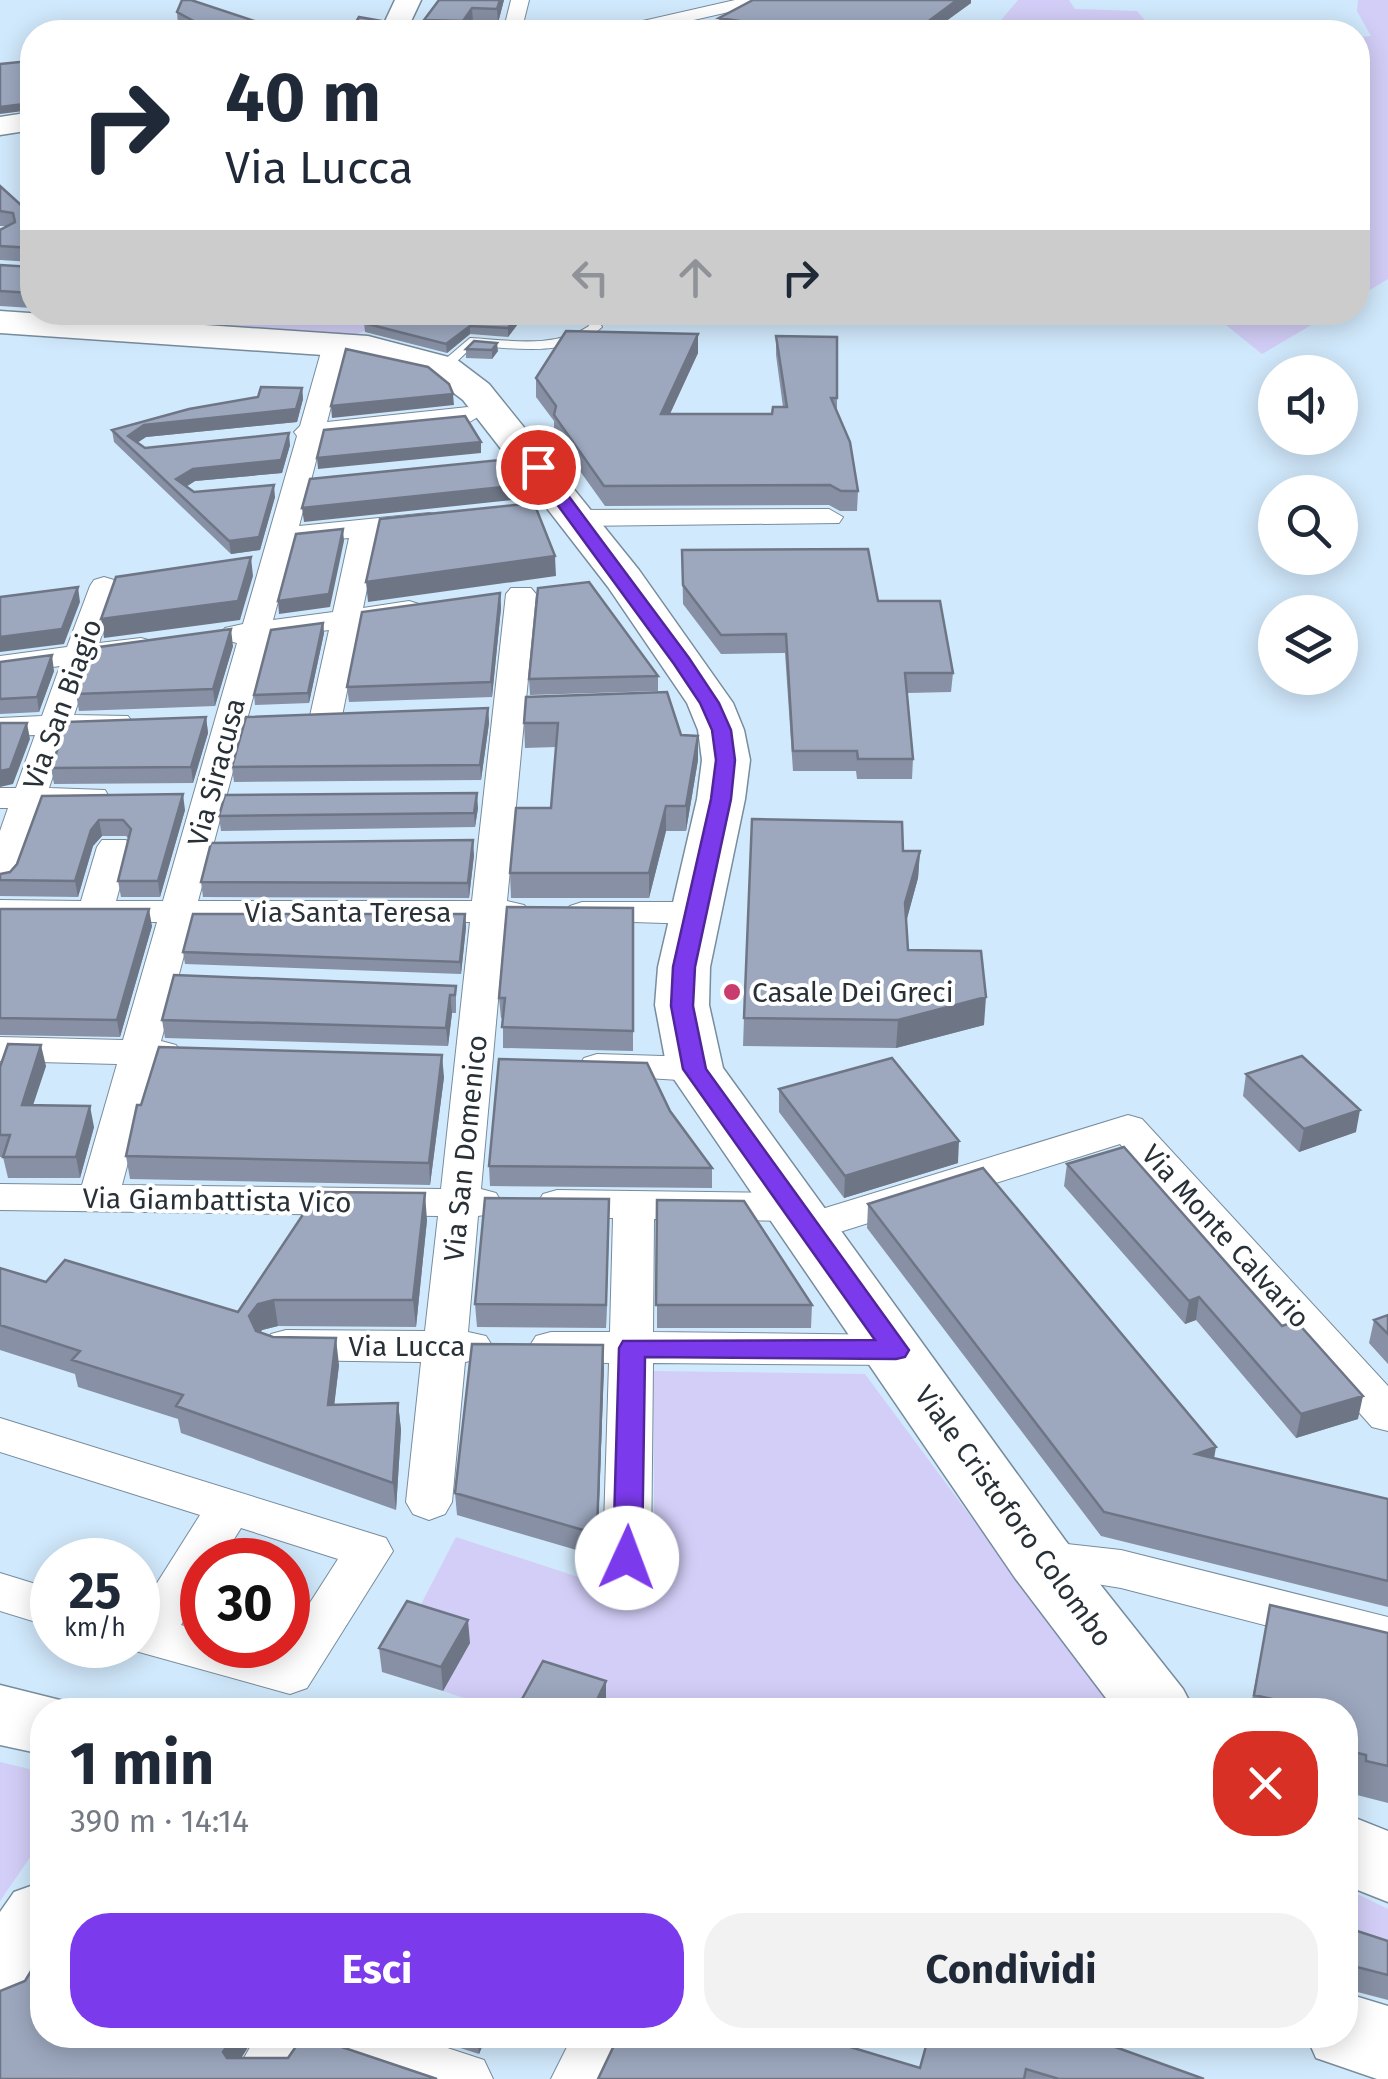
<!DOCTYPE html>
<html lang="it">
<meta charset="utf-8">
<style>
:root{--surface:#fff;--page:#f2f2f3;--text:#1f2937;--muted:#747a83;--accent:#7c3aed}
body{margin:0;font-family:"Fira Sans",sans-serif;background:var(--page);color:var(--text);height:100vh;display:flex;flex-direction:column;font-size:38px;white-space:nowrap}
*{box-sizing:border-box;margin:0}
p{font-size:32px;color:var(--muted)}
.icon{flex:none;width:55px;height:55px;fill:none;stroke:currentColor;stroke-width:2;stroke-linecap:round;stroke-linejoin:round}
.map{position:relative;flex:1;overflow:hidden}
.details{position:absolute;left:30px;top:1698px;width:1328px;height:350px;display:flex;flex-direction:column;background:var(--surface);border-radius:40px;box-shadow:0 5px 25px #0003}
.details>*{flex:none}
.banner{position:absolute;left:20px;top:20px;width:1350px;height:305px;border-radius:40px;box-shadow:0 5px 25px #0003;background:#fff;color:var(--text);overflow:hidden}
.buttons{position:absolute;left:1258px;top:355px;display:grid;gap:20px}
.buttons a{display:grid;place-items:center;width:100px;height:100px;border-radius:50%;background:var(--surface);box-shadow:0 5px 25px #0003;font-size:50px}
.speed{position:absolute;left:30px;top:1538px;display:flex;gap:20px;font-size:50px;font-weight:700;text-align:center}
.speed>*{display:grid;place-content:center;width:130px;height:130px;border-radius:50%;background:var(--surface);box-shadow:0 5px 25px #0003;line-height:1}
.speed small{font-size:25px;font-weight:400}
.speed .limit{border:15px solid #d22;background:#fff;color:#111}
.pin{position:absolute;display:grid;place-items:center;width:85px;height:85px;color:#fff;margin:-42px;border:5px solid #fff;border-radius:50%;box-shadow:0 2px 10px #0007}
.me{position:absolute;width:110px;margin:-55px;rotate:2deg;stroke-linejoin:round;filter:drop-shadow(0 0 8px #0008)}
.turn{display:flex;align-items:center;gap:35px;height:210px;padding:0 40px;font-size:45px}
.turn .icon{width:130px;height:130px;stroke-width:2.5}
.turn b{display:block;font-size:70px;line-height:85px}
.lanes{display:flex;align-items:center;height:95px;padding:0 40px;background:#0003;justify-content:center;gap:50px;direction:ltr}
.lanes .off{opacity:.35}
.round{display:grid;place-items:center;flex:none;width:105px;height:105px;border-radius:40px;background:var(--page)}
.head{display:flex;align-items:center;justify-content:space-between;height:170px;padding:0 40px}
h1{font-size:60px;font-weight:700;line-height:75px}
.action{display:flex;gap:20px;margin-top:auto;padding:20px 40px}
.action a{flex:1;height:115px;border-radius:40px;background:var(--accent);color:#fff;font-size:40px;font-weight:700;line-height:115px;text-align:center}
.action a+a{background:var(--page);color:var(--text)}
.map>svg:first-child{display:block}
</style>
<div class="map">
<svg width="1388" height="2079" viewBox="0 0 1388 2079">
<rect width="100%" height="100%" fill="#d1e9fc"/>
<path fill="#d2cef7" d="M1018,0H1069L1075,9L1137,11L1155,32H991Z
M1358,0H1388V279L1358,297V37L1371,36L1357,11Z
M189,313H400L352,337L157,324Z
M1211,313H1332L1262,354Z
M653,1371L865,1374L1114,1710H624L545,1684L531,1710H500L443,1691L470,1643L418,1610L456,1537L655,1602Z
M0,1762L42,1772V1840L0,1901Z
M1345,1888L1388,1909V1960L1345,1941Z"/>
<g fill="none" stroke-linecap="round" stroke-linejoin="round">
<defs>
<path id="lane" d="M581,312H594L602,327C568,358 515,348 473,346L448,370L436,367L470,338C509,340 554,349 589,326Z"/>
<path id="street" d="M511,0H529L521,32H503Z
M735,0H767L764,4L641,32H610L612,28Z
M335,338L347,345L327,422L468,407L481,415L468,423L322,438L299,526L429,513L439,515L443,521L439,527L378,535L363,608L409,601L419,604L424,610L419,616L360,626L342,716L337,723H315L310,716L329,630L269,638L198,901H472L506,594L511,588H531L536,594L507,901L524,905L530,912L524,919L505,923L481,1189L496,1193L502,1203L496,1213L478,1216L468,1332L486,1336L493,1347L486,1358L465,1362L452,1502L445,1514L429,1520L413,1514L406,1502L421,1362L286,1360L271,1356L264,1345L271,1334L286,1330L425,1331L438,1216L0,1210V1184L82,1185L117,1064L0,1061V1037L123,1040L157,922H0V900L81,901L97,847L102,840H126L131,847L116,901H163L237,643L225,640L221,634L225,628L243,624L297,436L294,432L300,426L323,345ZM349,538L333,612L273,620L294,543ZM193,922H470L441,1189L122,1185L154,1064L176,1061L182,1053L176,1045L161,1041Z
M829,509L843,517L839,523L577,526L563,518L577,510Z
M104,577L114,580L118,586L99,643L141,638L152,641L156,647L152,653L92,662L74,715L128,716L133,723L128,730L67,734L49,788L105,790L109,797L105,804L42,807L17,878L12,885L0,888V831L8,808H0V788H16L35,735L0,736V718L42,716L60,666L0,674V656L67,647L90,586L94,580Z
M582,902H696L708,906L714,913L708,920L696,924L570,920L564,913L570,906Z
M597,1054L695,1057L708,1061L714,1069L708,1077L695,1081L584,1074L578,1066L584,1058Z
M1128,1115L1142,1119L1388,1386V1431L1372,1427L1120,1144L808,1242L793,1238L787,1228L792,1221L654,1219L653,1332L896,1335L911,1339L918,1350L911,1361L896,1365L653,1363L651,1558L644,1571L627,1576L610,1571L603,1558L609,1363L551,1362L536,1358L529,1347L536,1336L551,1332H610L613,1218H557L543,1214L537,1204L543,1194L557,1190L793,1193L807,1197L813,1207L809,1213Z
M0,1418L386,1538L393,1551L307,1688L290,1694L121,1647L138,1645V1613L200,1515L0,1452ZM241,1528L338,1559L288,1637V1645L278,1651L257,1645H202V1631L181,1625L202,1591V1560H221Z
M1040,1541L1121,1550L1388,1617V1657L1121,1588L1023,1572L1016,1559L1023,1546Z
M0,1573L52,1589V1627L0,1611Z
M257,2035H408L484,2060L493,2079H379L307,2055L293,2079H232Z
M573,2035H630L609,2079H551Z"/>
<path id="secondary" d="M395,0H421L406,32H380Z
M32,112V130L0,135V117Z
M0,311L368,336L456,359L489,384L639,570L733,703L744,730L750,760L745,799L710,967L709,1005L723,1068L1065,1540L1183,1689L1194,1710H1115L1015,1578L667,1069L655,1005L658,967L697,799L702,760L698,730L687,703L608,587L463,400L430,375L367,358L0,333Z
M0,1685L68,1702L72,1710H42V1754L0,1745Z
M1345,1814L1388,1831V1902L1345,1885Z
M42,1882V1983L29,2004L0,2015V1912L14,1892Z
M1345,1993L1388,2006V2079H1377L1316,2058L1306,2035H1345Z"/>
</defs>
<use href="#lane" stroke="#778c9d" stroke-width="2"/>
<use href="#street" stroke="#778c9d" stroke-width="2"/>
<use href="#secondary" stroke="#778c9d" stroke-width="3"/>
<use href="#lane" fill="#fff" fill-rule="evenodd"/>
<use href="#street" fill="#fff" fill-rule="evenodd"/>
<use href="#secondary" fill="#fff" fill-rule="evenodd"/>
</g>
<path fill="#8790a4" d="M504,0L498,23L473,22L466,32H425L424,20Z
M971,3L931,32H719V18Z
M177,12L288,32H192L178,25Z
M0,186L32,215V308L0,306V265L32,267V262L0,260V230L7,226H0Z
M90,312H165L160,318Z
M414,312H527L508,337L470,334L447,353L365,332L364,323Z
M698,334V353L670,414H772L783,407L776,355V336L837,398V412L858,491L857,511H840L829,505L605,506L554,435V421L536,397V378Z
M474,341L498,351L492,359L466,358V349Z
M302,388L303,399L297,422L146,437L137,443L145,448L290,445L282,473L195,481L186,487L194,492L275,497L260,550L231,554L114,442L112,430Z
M682,550L878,601L953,673L951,692L907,693L913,759L912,779H857L856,771H793L785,653L721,654L683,604Z
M500,593L501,608L492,697L349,702L347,687Z
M323,623L324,633L309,703L255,705L254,695Z
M233,646L215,706L79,711L76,694Z
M0,662L54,671L39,712L0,714Z
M658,676V691L530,695L529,679Z
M526,697L681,735L698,736V760L686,831H666L649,898H511L510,873L551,808L556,747L525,748L524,723Z
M488,708L489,723L481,780L234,782L232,767Z
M206,717L208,733L193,783L54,784L51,768Z
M42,796L185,810L160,897H121L118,881L129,839L126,836H102L93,846L78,897L0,896V874L10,872L17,864Z
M478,808L475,827L221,831L219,816Z
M903,851H920L918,878L906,921L908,950L984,1025L896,1048L743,1046L744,1018Z
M474,855L469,898L203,897L201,882Z
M633,908V1051L503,1048V1018H501L499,998Z
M0,909L152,926L120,1037L0,1035Z
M465,914L466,927L461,974L185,964L183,952Z
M456,986V1013H452L448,1046L165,1038L162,1020Z
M46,1066L33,1105L94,1127L80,1178H8L3,1157H0V1067Z
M1246,1074L1356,1132L1299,1152L1243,1096Z
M444,1077L430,1185L130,1179L126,1156Z
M779,1089L958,1163L844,1198L779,1112Z
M670,1111L712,1168V1188L490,1186L489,1166Z
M1067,1164L1358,1419L1296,1438L1196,1320L1185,1324L1064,1186Z
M609,1199L606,1328L477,1327L475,1304Z
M657,1200L812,1305L811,1328H657Z
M868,1204L1214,1458L1388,1499V1607L1101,1536L867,1228Z
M427,1220L416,1327L278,1326L262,1330L260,1333L339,1365L334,1405L398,1403L401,1430L396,1510L181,1433L178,1419L78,1387L75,1374L0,1350V1268L46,1282L238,1312Z
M1388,1315V1364L1369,1343L1374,1320Z
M604,1367L597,1556L457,1515L455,1493Z
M1270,1605L1388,1633V1803L1357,1795V1789L1345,1786V1710H1250Z
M470,1643L443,1691L382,1672L379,1648Z
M1345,1927L1388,1941V2000L1346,1989L1345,1991Z
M420,2035H487L479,2054Z
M619,2035H850L846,2046L920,2068L929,2035L1204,2079H598Z"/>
<path fill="#6e7686" d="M500,0H504L498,23L497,9Z
M957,0H971V3L931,32H914Z
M472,8L473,22L466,32H464L463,21Z
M32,103V110L0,114V107Z
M520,312H527L508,337V328Z
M470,326V334L447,353L446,344Z
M698,334V353L661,433V414Z
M497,343L498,351L492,359V350Z
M302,388L303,399L297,422L146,437L129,448L128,436L144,425Z
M453,394L454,405L332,418L331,406Z
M289,433L290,445L282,473L195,481L177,492L176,479L193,469Z
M481,442V453L318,469L317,458Z
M274,485L275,497L260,550L231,554L229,541Z
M522,485V499L304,522L302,508Z
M343,529L344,541L330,607L279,614L278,601Z
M555,556L556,576L368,602L366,582Z
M251,557L253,576L240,620L104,638L101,619Z
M78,587L80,602L64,644L0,652V637Z
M500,593L501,608L492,697L491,682Z
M323,623L324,633L309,703L308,693Z
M231,629L233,646L215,706L213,689Z
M52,655L54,671L39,712L37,697Z
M488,708L489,723L481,780L480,765Z
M206,717L208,733L193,783L191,767Z
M27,723L30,739L13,784L0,787V771Z
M698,736V760L686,831V806Z
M477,793L478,808L475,827L474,813Z
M183,794L185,810L160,897L158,881Z
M666,806V831L649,898V873Z
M99,820L102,836L93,846L78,897L75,881L91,830Z
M473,840L474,855L469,898L468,883Z
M920,851L918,878L904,930L905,903Z
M149,909L152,926L120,1037L117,1020Z
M465,914L466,927L461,974L460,962Z
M450,995L452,1013L448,1046L446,1028Z
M986,997L984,1025L896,1048L898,1020Z
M41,1045L46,1066L26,1126L22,1105Z
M442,1055L444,1077L430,1185L429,1163Z
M90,1106L94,1127L80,1178L76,1157Z
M1360,1110L1356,1132L1299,1152L1304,1129Z
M959,1141L958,1163L844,1198L845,1176Z
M425,1193L427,1220L416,1327L413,1300Z
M609,1199V1222L606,1328V1305Z
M1199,1297L1196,1320L1185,1324L1189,1301Z
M274,1300L278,1326L262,1330L253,1343L249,1316L258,1304Z
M336,1338L339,1365L331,1432L328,1405Z
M603,1345L604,1367L597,1556V1534Z
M1363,1396L1358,1419L1296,1438L1301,1414Z
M398,1403L401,1430L396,1510L393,1483Z
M1216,1447L1212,1471L1196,1454Z
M468,1620L470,1643L443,1691L441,1667Z
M606,1681V1704L596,1702Z
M1353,1966L1345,1991L1348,1975Z
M234,2035H256L229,2077L223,2052Z
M477,2035H487L479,2054Z
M843,2035H850L838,2069L840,2044Z"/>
<path fill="#9da8bf" stroke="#6e7686" stroke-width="2.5" d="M182,0H191L288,32H214L177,12Z
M439,0H500L497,9L472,8L463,21L424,20Z
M753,0H957L914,32H918H814L719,18Z
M359,17L393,23L390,32H350Z
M29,61L32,68V103L0,107V64Z
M0,186L32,215V293L0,291V265L32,267V248L0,246V230L15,222L13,213L0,211Z
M384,312L412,314L414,312H520L508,328L470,326L446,344L364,323Z
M566,331L698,334L661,414H772L773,407H787L776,336L837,337V398H831L850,442L858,491H841L830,485L604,486L554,415L556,406L536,378Z
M474,341L497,343L492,350L466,349Z
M346,349L428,367L449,384L453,394L331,406Z
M261,387L302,388L296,409L144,425L128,436L145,448L289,433L281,460L193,469L176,479L194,492L274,485L259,537L229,541L112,430L189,409L258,397Z
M465,416L481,442L317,458L324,430Z
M500,460L522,485L302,508L310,479Z
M534,503L555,556L366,582L380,519Z
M343,529L329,594L278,601L296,534Z
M868,549L878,601H940L953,673H905L913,759H858L857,751H793L786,634L721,635L683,585L682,550Z
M251,557L238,601L101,619L116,577Z
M589,582L658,676L529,679L538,588Z
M78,587L62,629L0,637V597Z
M500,593L491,682L347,687L362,612Z
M323,623L308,693L254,695L271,630Z
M231,629L213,689L76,694L92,648Z
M52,655L37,697L0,699V662Z
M667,692L681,735L698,736L686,806H666L649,873H510L516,808H551L558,723H524L526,697Z
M488,708L480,765L232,767L246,717Z
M206,717L191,767L51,768L67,722Z
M0,723H27L10,769L0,771Z
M477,793L474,813L219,816L225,795Z
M183,794L158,881H118L131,829L123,820H99L91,830L75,881L0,880V874L10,872L17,864L42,796Z
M752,819L902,822L903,851H920L905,903L908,950L981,951L986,997L898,1020L744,1018Z
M473,840L468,883L201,882L211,843Z
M507,907L633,908V1031L502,1027L505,998H499Z
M0,909H149L117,1020L0,1018Z
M193,914H465L460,962L183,952Z
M174,975L456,986L455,995H450L446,1028L162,1020Z
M8,1044L41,1045L22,1105L90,1106L76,1157H3L10,1135H0V1067Z
M159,1047L442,1055L429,1163L126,1156L137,1105H141Z
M1302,1056L1360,1110L1304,1129L1246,1074Z
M892,1058L959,1141L845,1176L779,1089Z
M499,1059L647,1063L670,1111L712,1168L489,1166Z
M1124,1147L1282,1326L1296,1321L1363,1396L1301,1414L1199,1297L1189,1301L1067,1164Z
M983,1168L1216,1447L1196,1454L1388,1499V1581L1104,1512L868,1204Z
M318,1192L425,1193L413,1300H274L258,1304L249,1316L256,1331L273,1337L336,1338L328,1405L398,1403L393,1483L176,1406L183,1395L72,1360L80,1351L0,1325V1268L46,1282L65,1260L238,1312Z
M485,1198L609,1199L606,1305L475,1304Z
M657,1200L744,1201L812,1305H656Z
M1388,1315V1334L1374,1320Z
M472,1344L603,1345L597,1534L455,1493Z
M407,1601L468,1620L441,1667L379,1648Z
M1270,1605L1388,1633V1766L1366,1761V1755L1345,1750V1710H1280L1281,1701L1254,1695Z
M543,1661L606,1681L596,1702L627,1710H516Z
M42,1923V2035H234L223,2052L227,2058H288L304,2035H306L437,2079H0V1991L25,1981L39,1958V1928Z
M1345,1927L1388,1941V1975L1353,1966L1348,1975L1345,1974Z
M619,2035H843L840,2044L920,2068L929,2035H1082L1204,2079H1059L1026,2069L1024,2079H598Z"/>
<path fill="#7c3aed" stroke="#51269a" stroke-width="2.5" d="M532,463H544L689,658L719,703L731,730L735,760L731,799L695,967L693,1006L706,1069L909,1350L905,1357L896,1359L645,1357L642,1558L637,1566L627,1569L617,1566L613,1558L619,1348L623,1341L875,1340L683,1069L671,1006L673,967L711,799L716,760L712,730L700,703L674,664L532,470Z"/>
<circle fill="#c83c6e" stroke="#fff" stroke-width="4" cx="732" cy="992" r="10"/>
<g text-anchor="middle" stroke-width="8" stroke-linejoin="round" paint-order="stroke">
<g font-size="28" fill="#283138" stroke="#fff">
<text transform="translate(62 704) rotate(-70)" y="10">Via San Biagio</text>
<text transform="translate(216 772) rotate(-75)" y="10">Via Siracusa</text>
<text x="348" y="922">Via Santa Teresa</text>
<text transform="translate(465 1148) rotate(-84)" y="10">Via San Domenico</text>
<text transform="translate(217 1200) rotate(1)" y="10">Via Giambattista Vico</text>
<text transform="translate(1226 1236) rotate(48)" y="10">Via Monte Calvario</text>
<text x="407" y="1356">Via Lucca</text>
<text transform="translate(1014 1516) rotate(54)" y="10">Viale Cristoforo Colombo</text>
</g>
<g font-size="28" fill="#283138" stroke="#fff" text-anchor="start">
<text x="752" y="1002">Casale Dei Greci</text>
</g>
</g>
</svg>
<div class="buttons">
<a><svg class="icon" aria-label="sound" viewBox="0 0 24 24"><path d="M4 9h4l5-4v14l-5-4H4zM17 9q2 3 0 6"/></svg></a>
<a><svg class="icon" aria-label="search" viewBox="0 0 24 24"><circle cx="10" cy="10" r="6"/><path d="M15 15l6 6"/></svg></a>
<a><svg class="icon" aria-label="layers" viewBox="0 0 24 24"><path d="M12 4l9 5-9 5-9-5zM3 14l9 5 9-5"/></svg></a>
</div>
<div class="speed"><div>25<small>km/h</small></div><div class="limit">30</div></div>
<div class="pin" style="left:538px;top:467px;background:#d93025"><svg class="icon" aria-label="arrive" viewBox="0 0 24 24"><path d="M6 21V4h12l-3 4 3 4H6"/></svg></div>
<svg class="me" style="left:627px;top:1558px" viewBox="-20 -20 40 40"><circle r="19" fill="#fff"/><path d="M0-13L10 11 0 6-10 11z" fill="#7c3aed"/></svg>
<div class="banner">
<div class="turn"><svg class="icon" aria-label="right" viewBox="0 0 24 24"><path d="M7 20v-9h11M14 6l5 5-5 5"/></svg><div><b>40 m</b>Via Lucca</div></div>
<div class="lanes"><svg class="icon off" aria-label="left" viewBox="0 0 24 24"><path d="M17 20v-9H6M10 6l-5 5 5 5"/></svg><svg class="icon off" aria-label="ahead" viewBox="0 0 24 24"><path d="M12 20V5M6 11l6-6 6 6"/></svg><svg class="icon" aria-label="right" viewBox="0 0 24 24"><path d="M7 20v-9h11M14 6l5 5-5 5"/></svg></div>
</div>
<section class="details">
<div class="head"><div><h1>1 min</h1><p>390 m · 14:14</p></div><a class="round" style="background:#d93025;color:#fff"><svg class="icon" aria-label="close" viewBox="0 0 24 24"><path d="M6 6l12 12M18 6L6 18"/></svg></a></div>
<div class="action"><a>Esci</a><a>Condividi</a></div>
</section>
</div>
